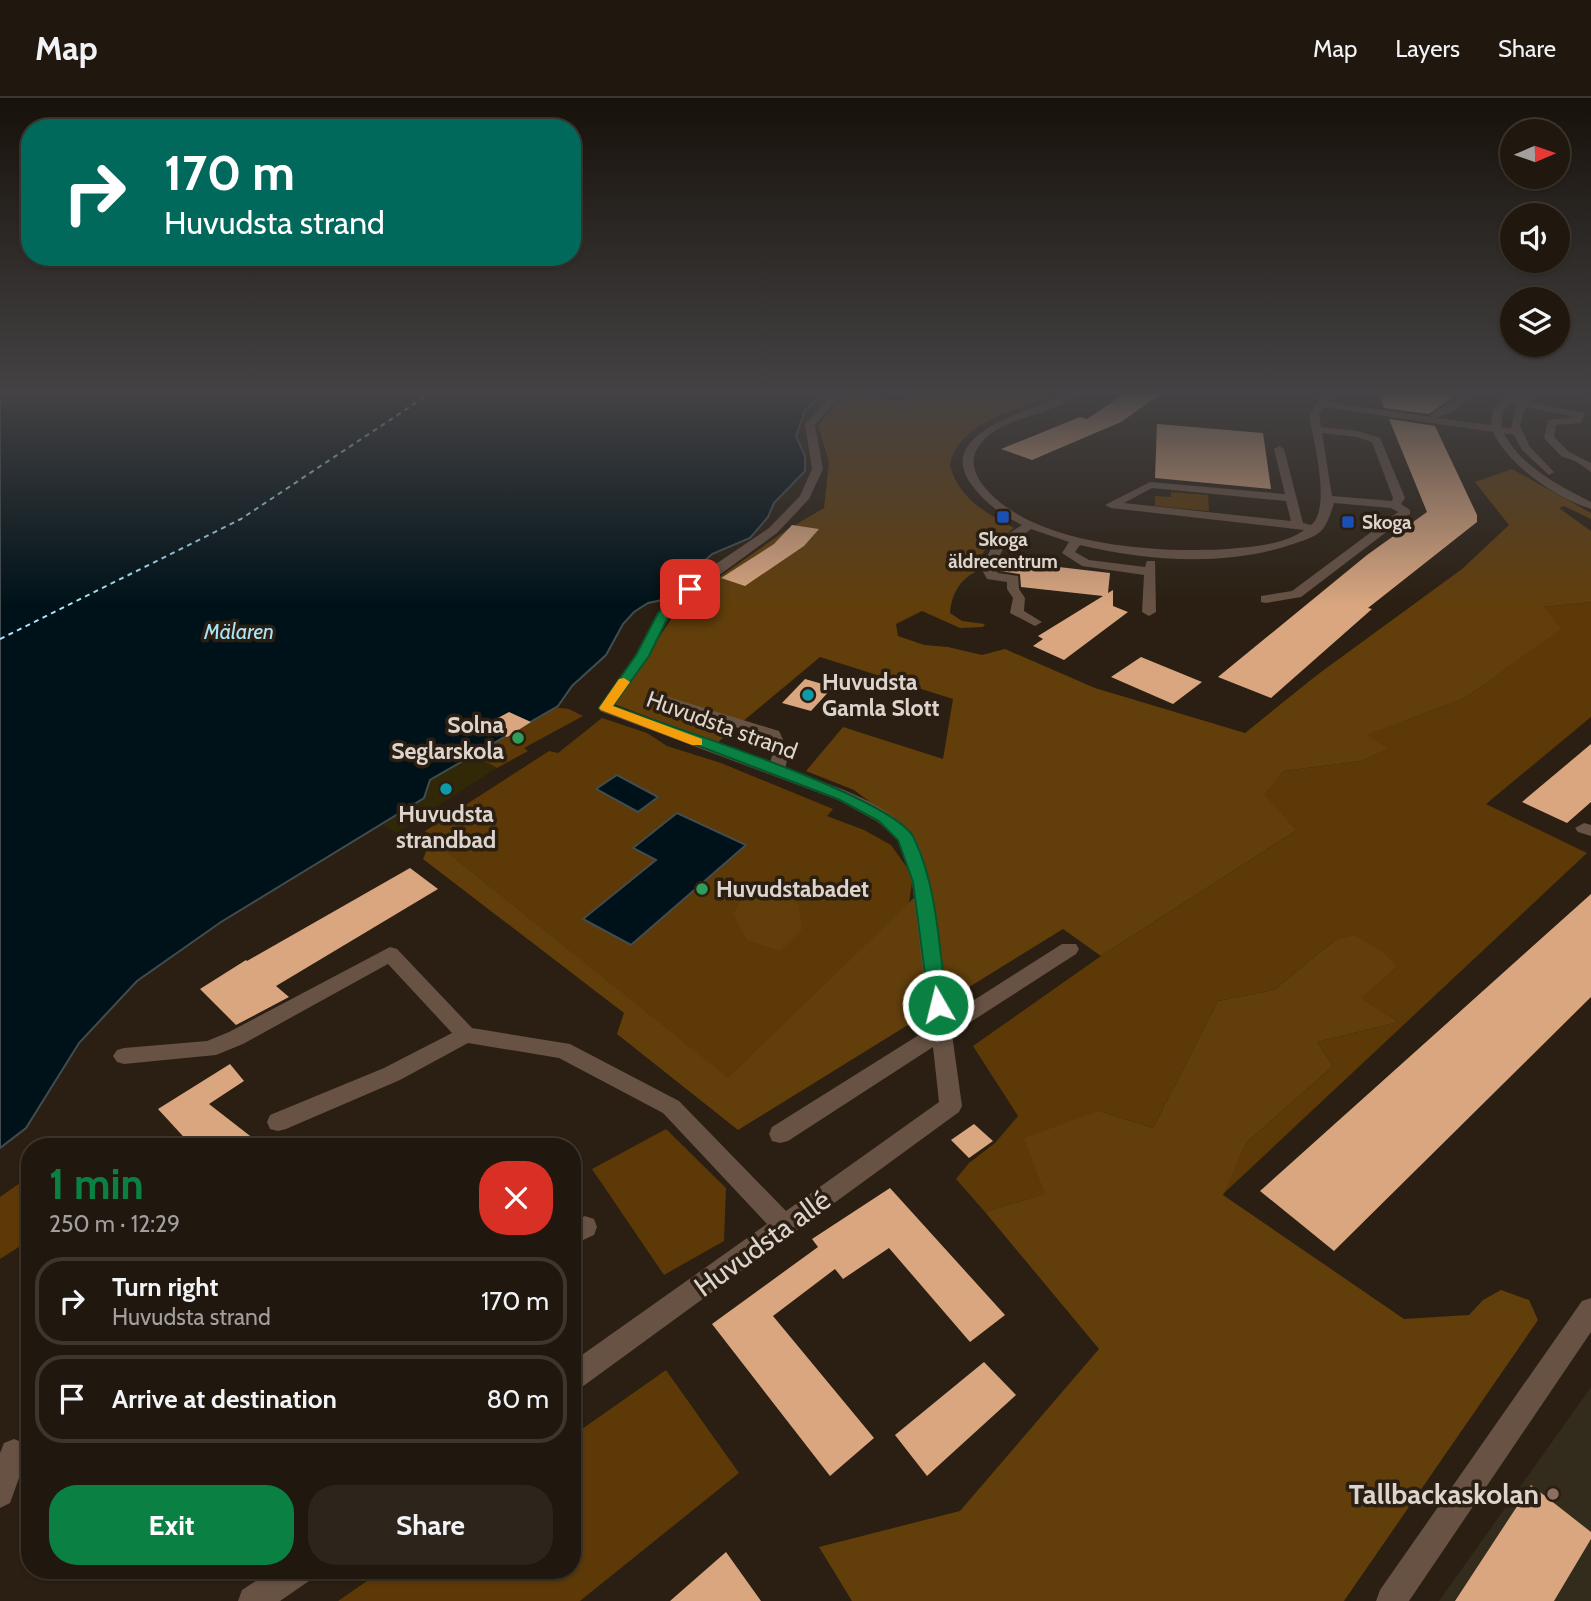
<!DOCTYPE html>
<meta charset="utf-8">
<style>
:root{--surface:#20170e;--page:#2d241c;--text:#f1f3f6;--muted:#a29f9e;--line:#3d362e;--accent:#0b8043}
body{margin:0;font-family:Cabin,sans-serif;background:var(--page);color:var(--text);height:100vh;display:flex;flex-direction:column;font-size:26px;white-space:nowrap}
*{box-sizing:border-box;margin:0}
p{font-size:23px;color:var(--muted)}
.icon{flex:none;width:38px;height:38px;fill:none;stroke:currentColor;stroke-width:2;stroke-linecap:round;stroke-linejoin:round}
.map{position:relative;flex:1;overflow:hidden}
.sheet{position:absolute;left:21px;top:1040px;width:560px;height:441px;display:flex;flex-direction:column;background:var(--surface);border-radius:28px;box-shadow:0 2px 5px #0004,0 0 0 2px var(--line)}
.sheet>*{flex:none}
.guide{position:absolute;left:21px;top:21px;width:560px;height:147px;border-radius:28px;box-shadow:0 2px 5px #0004,0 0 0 2px var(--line);background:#00695c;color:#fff;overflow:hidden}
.needle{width:46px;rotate:88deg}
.tools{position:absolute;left:1500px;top:21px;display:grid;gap:14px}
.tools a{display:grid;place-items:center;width:70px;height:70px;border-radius:50%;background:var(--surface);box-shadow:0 2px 5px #0004,0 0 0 2px var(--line);font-size:35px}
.pin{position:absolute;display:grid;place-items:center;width:60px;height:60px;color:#fff;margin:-30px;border-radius:14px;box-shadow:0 4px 10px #0006}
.me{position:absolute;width:77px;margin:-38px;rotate:352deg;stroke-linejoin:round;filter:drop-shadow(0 0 5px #0008)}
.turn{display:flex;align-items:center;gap:24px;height:147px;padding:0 28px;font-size:32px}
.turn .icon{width:91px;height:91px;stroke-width:2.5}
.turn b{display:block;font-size:49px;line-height:60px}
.round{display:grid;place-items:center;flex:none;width:74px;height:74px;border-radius:28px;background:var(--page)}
.overview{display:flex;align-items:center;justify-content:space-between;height:119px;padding:0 28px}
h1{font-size:42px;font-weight:700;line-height:52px;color:var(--accent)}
.action{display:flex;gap:14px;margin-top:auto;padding:14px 28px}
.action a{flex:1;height:80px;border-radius:28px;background:var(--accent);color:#fff;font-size:28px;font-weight:700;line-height:80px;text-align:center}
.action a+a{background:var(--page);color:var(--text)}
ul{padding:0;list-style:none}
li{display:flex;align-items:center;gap:21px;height:88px;margin:0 14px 10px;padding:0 14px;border:4px solid var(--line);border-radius:28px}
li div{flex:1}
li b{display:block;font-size:26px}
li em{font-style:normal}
header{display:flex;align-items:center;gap:42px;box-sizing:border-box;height:98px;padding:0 35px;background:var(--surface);border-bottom:2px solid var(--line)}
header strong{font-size:33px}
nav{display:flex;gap:38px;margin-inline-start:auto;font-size:24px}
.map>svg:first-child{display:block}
</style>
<header>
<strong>Map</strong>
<nav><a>Map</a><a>Layers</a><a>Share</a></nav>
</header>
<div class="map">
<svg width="1591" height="1503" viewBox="0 0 1591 1503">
<rect width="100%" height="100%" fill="#2a1f12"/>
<path fill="#332b1b" d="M1591,1289V1503H1439Z"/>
<path fill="#5c3906" d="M1171,394L1208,397L1209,413L1155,408V398L1171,399Z
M1591,504V619L1486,706L1587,755L1222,1097L1246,1045L1333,968L1317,944L1398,924L1360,900L1397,869L1334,843L1274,892L1218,903L1153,1030L1099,1013L1046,1096L985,1114L956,1081L969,1065L995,1045L1018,1018L973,948L1101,858L1297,732L1263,697L1284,673L1361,663L1387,651L1366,637L1465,600L1560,531L1543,509Z
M551,609L569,611L583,618L524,650L528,653L497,670L473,657Z
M602,620L647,635L667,648L721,665L833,711L827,718L864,732L891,747L913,778L909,805L728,981L431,741L425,733L549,653L558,655Z
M666,1031L726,1090L724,1143L664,1177L592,1071Z
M30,1078V1142L0,1161V1099Z
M666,1272L739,1375L580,1503H338L383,1472H572V1338Z"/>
<path fill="#623e0b" d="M917,296H1054C1019,313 958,323 950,367C958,400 986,415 1014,430L984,453L975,474C959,482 951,498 950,515L962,523L985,526L983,529L960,530L922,513L896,526L898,538L924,547L948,549L982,557L1005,551L1095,590L1245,635L1317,577L1462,471L1509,427L1475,384L1512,371L1591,415V421L1564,408L1559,410L1591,433V504L1544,509L1561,531L1465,600L1367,637L1388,651L1361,663L1284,673L1264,697L1297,732L1101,858L1063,831L738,1032L617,936L624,915L423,761L431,741L728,980L926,788L908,732L854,692L806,673L843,629L943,661L953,601L820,559L717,645L614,606L682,505L785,433L824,410L829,364L818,327L844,297L900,303Z
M776,791L799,807L802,831L780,853L747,842L733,816L744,796Z
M1354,837L1384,855L1397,869L1361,900L1398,924L1317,944L1333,968L1246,1045L1223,1097L1404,1221L1469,1217L1483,1202L1501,1192L1529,1202L1538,1222L1344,1503H852L819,1449L960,1413L1099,1251L985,1114L1045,1096L1024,1040L1099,1013L1153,1030L1218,903L1274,892L1334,843Z"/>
<path fill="#302807" d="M473,657L497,670L396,735L383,727L424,700L430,682Z"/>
<path fill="#001219" stroke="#424c4f" stroke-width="2" d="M0,296H823L805,312L796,338L805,358V373L774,405L768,419L750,440L712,456L662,502L648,505L634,514L623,526L606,557L572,588L558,608L430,682L424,700L221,824L137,883L79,945L26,1030L0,1050Z
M617,677L658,699L638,714L596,691Z
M677,715L746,747L631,847L583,821L656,762L633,750Z"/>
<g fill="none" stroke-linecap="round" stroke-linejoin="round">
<path stroke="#aae5f9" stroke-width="2" stroke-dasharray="5 4.5" stroke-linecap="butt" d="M0,541L241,421L429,296"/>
</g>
<path fill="#d9a680" d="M1124,296H1161L1121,324L1032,362L1001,351L1080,319L1087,321Z
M1379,296L1419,297L1453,296L1450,301L1429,316L1384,310Z
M1389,321L1435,328L1477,417V424L1368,510L1372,511L1271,600L1218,579L1367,457L1427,414Z
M1157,326L1263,335L1271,391L1155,380Z
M792,427L819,431L804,448L745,488L721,480L774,446Z
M999,464H1016L1110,475L1108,495L1113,492V508L1128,514L1064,562L1033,548L1043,541L1038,538L1103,498L1021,489L1020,476L1000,473Z
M1141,559L1202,584L1173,606L1111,579Z
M805,581L833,589L811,613L782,605Z
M509,614L531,624L507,639L483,628Z
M1591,646V704L1567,725L1522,704Z
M410,770L438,791L276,888L289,899L236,927L200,891L246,862L247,863Z
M1591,796V899L1334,1153L1260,1093Z
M230,966L244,983L209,1006L263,1048H192L158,1011Z
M974,1026L993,1043L969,1060L951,1042Z
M890,1090L1005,1217L970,1244L889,1150L843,1181L835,1171L773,1218L874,1340L830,1378L712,1226L818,1149L812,1141Z
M984,1264L1016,1297L927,1378L895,1337Z
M1531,1387L1591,1434V1441L1554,1503H1455Z
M726,1454L761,1503H670Z"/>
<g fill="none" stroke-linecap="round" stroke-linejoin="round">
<path fill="#675244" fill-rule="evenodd" d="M833,296H843L815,327L823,371L809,401L777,435L681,505L668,521L646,564L614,608L770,665L773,654L767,639L652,603L650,600L652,597H662L779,633L789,654L785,671C828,686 880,700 912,736C933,760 944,880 949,918L1062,846H1076L1079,851L1076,856L952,936L962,1008L959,1014L582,1289L572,1293V1264L767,1126L663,1015L559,960L468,945L400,982L286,1031L278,1033L270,1031L267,1024L270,1017L384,970L452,935L388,866L243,946L216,957L124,966L117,964L113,958L117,952L124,950L207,943L229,934L390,849L397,851L472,930L570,946L679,1003L786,1113L939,1004L933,949L788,1043L780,1045L772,1043L769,1036L772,1029L930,930L912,784L898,742L878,724L838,702L600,613L598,610L632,564L666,505L689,484L769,430L800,398L812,371L805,326Z
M1067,296H1079C1050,320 997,317 977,351C970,363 975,376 982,386C1029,448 1156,455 1227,451C1251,449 1284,447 1304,432L1111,410L1105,407L1150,384L1285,396L1274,351L1279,348L1284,351L1303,425L1311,427C1332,411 1313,340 1309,317L1323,296H1333L1327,304L1431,319L1432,315L1465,296H1477L1454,313L1436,320L1491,327L1493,312L1507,296H1517L1512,302H1520L1527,296H1538L1529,304L1585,315L1581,325L1556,327L1554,339L1569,354L1591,365V374L1577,364L1561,358L1544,340L1548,322L1576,319L1525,309L1520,328L1530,349L1554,374L1549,377L1522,352L1514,337L1504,335C1520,368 1560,388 1591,404V411C1557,401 1508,367 1493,334L1324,309L1319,317L1321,329L1358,333L1380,340L1405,400L1401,406L1410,412V416L1301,499L1266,505L1261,504V498L1292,493L1398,414L1391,410L1334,405C1331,415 1327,427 1321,433C1315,439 1302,443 1293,446C1227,469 1146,463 1080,447L1075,454L1089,462L1145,469L1147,463H1155L1156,514L1149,518L1142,514L1144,477L1082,468L1062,455L1069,444L1031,431L1003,451L994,469L998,475L1018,478L1019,491L1025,500L1024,513L1042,524L1035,528L1010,515L1013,500L1007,491V484L987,481L981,470L994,445L1022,427C1001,417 984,404 971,386C933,333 1037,312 1067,296ZM1510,305L1516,307L1511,330L1501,329L1503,313ZM1322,335L1357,339L1372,344L1393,400L1392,403L1332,398ZM1152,390L1286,403L1291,423L1124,405Z
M1584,725L1591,727V738L1578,734L1575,730Z
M585,1118L594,1121L597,1129L594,1137L572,1147V1124Z
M1591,1200V1234L1409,1503H1376L1380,1492L1582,1203Z
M14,1341L24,1345L28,1355L10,1405L0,1410V1355L4,1345Z
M272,1472H313L309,1483L280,1503H238L242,1492Z"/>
</g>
<linearGradient id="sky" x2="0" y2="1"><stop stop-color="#17110a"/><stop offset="0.58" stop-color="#444244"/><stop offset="1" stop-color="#444244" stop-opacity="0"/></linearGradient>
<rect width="1591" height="507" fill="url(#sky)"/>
<path fill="#0b8043" stroke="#07532c" stroke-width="2" d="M686,488L696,491L668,519L649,558L613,608C666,627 894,699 914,740C938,790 939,853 947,907L945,912H932L929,907L913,784L898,742L879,723L838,701L599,610L636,557L658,515Z"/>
<path fill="#f59e0b" d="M624,580L630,584L613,608L702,641V647H692L601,612L599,610L619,581Z"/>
<g fill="#1a4fb4" stroke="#2a1f12" stroke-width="2.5">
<rect x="996" y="412" width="14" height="14" rx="3.5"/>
<rect x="1341" y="417" width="14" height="14" rx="3.5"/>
</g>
<g fill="#0f9aa8" stroke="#2a1f12" stroke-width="2.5">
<circle cx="808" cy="597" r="7"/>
<circle cx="446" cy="691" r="7"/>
</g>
<g fill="#2e9e5b" stroke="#2a1f12" stroke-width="2.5">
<circle cx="518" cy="640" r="7"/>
<circle cx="702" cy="791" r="7"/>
</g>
<circle fill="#8d6e63" stroke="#2a1f12" stroke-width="2.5" cx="1553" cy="1396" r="7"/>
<g text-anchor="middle" stroke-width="7" stroke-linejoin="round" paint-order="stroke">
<g font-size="19" font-weight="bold" fill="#ddd5cd" stroke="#2a1f12" text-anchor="start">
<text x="1362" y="431">Skoga</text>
<text x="1003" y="448" text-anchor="middle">Skoga<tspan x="1003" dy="22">äldrecentrum</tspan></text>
</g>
<g font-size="21" font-style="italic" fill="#aae5f9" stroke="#2a1f12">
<text x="239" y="541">Mälaren</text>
</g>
<g font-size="23" font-weight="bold" fill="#ddd5cd" stroke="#2a1f12" text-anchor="start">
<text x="822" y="592">Huvudsta<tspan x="822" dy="26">Gamla Slott</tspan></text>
<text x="504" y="635" text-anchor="end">Solna<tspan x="504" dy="26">Seglarskola</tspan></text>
<text x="446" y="724" text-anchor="middle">Huvudsta<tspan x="446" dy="26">strandbad</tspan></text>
<text x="716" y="799">Huvudstabadet</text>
</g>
<g font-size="23" fill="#ddd5cd" stroke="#2a1f12">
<text transform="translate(722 627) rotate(20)" y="8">Huvudsta strand</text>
</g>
<g font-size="28" fill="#ddd5cd" stroke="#2a1f12">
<text transform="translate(762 1145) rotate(-36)" y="10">Huvudsta allé</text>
</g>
<g font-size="28" font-weight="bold" fill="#ddd5cd" stroke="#2a1f12" text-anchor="end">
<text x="1539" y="1406">Tallbackaskolan</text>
</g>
</g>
</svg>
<div class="tools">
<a><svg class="needle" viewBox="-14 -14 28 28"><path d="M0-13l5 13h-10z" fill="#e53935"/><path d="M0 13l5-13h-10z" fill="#a29f9e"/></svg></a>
<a><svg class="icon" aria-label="sound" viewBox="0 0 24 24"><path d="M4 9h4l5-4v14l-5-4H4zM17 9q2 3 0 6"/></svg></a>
<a><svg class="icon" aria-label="layers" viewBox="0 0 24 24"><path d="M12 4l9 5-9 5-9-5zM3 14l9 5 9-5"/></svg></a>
</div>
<div class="pin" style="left:690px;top:491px;background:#d93025"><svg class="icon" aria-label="arrive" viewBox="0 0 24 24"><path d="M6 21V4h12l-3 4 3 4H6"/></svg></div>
<svg class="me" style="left:938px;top:907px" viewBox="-20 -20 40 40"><circle r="17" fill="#0b8043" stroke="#fff" stroke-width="3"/><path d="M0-11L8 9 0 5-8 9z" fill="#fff"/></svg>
<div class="guide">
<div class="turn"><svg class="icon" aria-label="right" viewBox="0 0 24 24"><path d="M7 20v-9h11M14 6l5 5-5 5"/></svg><div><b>170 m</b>Huvudsta strand</div></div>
</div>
<section class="sheet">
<div class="overview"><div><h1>1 min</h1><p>250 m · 12:29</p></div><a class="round" style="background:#d93025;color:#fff"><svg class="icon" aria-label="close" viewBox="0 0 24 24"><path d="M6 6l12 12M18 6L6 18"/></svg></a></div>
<ul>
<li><svg class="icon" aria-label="right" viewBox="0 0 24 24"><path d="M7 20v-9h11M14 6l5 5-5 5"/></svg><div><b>Turn right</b><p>Huvudsta strand</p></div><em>170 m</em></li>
<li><svg class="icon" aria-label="arrive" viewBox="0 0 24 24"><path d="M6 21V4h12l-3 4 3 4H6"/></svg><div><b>Arrive at destination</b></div><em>80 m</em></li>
</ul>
<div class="action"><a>Exit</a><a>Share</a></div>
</section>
</div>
